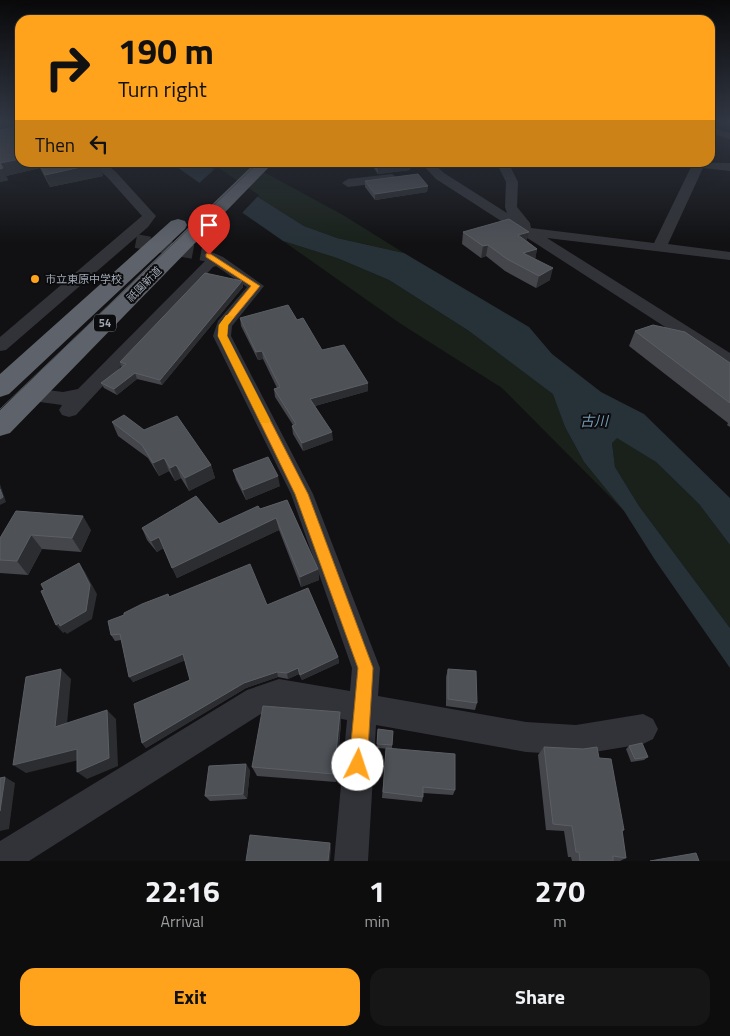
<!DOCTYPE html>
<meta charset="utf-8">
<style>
:root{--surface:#0d0d0e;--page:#161617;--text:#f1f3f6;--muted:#9a9c9e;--line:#2d2d2e;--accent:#ffa31d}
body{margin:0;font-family:"Titillium Web","Noto Sans JP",sans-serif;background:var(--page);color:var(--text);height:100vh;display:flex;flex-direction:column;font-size:19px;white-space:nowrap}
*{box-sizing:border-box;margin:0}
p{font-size:16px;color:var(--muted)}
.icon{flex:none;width:28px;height:28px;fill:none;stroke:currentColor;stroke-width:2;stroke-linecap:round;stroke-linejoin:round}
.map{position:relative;height:861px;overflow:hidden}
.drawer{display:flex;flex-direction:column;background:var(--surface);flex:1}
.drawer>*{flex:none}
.guide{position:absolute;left:15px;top:15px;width:700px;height:152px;border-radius:15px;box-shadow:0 5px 20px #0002,0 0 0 1px var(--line);background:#ffa31d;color:#111;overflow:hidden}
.pin{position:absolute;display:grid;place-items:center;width:42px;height:42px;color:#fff;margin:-51px -21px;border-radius:50% 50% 50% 0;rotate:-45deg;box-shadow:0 0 5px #0007}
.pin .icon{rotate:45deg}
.me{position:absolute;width:55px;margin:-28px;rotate:4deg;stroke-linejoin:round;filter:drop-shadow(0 0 4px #0008)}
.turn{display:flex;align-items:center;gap:18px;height:105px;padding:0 20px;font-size:22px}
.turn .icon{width:65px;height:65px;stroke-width:2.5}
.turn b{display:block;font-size:35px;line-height:42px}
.then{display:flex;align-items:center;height:48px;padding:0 20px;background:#0003;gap:10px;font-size:19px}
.eta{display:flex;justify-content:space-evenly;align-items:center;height:85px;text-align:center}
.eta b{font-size:30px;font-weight:700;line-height:35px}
.cta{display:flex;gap:10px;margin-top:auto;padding:10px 20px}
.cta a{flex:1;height:58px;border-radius:15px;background:var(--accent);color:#111;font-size:20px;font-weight:700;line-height:58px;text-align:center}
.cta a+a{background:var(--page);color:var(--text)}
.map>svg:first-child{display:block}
</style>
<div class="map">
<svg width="730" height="861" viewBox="0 0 730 861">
<rect width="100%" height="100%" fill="#111113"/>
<path fill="#19211a" d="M204,163H247L343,215L404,253L337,238L304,226Z
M283,241L337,258L389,280L469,331L554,394L565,427L584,462L624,511L502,388L401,324Z
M617,437L656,462L699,504L730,545V628L639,506L615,467L612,443Z"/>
<path fill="#273138" d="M171,163H204L304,226L337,238L404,253L529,327L552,354L601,392L644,414L730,498V545L699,504L656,462L617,438L612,443L615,467L639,506L730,628V668L655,560L624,511L584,462L565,427L553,394L469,331L389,280L337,258L283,241Z"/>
<path fill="#111113" d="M217,167L259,195L240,215L197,185Z"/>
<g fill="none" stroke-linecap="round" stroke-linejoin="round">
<path stroke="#2e2f33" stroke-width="14" stroke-dasharray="14 8" stroke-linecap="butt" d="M136,241L209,255"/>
<path fill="#323338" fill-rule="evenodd" d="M710,127L730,133V139L710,133Z
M91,162H104L116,172L156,216L148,227L6,350L0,351V337L142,216L108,178Z
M420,162H432L444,173L507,213L505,207L506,182L496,162H508L518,182L517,207L530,223L531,228L654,243L691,167L671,165L666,162L730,163V171L703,168L668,244L730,252V260L547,238L730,353V367L724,365L436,179Z
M392,174L398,178L396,181L348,187L342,183L348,179Z
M209,251L223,257L264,286L232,326L231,336L313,494L380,668L378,696L526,722L576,725L643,714L653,719L658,729L653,739L643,744L576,755L526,752L376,725L368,861H334L347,720L279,707L264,712L29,861H0V841L247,690L279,679L350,691L352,668L291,494L213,336L218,321L247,287L216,266L213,267L76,415L69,417L62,415L59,410L62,405L25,400L23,395L25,390L32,388L63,392L78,389L206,260L202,255Z"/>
<path fill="#5e626a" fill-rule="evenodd" d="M256,162H274L10,433L0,436V410Z
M178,219L185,221L187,225L185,229L9,394L0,397V374L171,221Z"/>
<path stroke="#45484d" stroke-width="1" d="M0,409L259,162"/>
</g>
<path fill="#44464b" d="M0,123L20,162H98L103,176L50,187L40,168L6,176L8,180L0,182Z
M370,162H411L410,170L378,174Z
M365,181L428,186L427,192L375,200L365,187Z
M463,232L527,241L537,249L535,259L550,280L536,288L505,271L486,256L481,258L462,244Z
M242,281L243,287L162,385L137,379L117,395L104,388L101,383L122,368L120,362Z
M240,318L297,320L322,350L368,391L315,406L333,440L303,451L293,434L292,426L293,425L275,397L274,389L277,388L263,359L258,360L241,326Z
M635,331L730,363V427L727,425L728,423L629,346Z
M112,422L144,430L211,465L215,478L189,491L181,478L175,481L169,471L159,476L148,458L118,436Z
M233,470L280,486L246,500L236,480Z
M287,500L318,569L319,580L301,587L279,530L177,578L163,548L157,552L147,540L142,528L219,524Z
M91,530L81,552L42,549L28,575L0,573V538Z
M169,597L267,605L338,657L339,663L302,680L299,674L288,679L278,677L246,688L146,748L142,743L190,680L185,660L133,682L121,640L115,641L111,635Z
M448,669L477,703L475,710L446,706V677Z
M340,712L341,722L336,782L257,776L252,767Z
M378,729L393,731L392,749L377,748Z
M629,746L648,757L644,760L631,762L626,749Z
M544,747L599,758L624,830L622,832L626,858L620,861H572L571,857H568L564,831L546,830L538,755Z
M386,748L455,790L453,795L423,793V797L422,802L382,798Z
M250,770L247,799L210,801L205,796Z"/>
<path fill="#2b2d30" d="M0,123H17L20,131L0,134Z
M20,159V162H38L40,168L6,176L8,180L0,182V163Z
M323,162H337L323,167Z
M382,162H411L410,170L378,174V163Z
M99,163L103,176L50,187L45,175Z
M428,186L427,192L375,200V194Z
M529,232L526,243L518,235Z
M488,245L486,256L481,258L483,246Z
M537,249L535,260L523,253Z
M553,268L550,280L536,288L539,276Z
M242,281L243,287L162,385L160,380Z
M262,351L263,359L258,360L256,352Z
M135,373L137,379L117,395L114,389Z
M368,383V391L311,407L310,399Z
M332,432L333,440L303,451L302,443Z
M164,458L169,471L159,476L153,463Z
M176,465L181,478L175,481L170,468Z
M211,465L215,478L189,491L185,478Z
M278,476L280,486L246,500L243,490Z
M0,484L6,502L0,505Z
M83,516L91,530L81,552L72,538Z
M276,518L279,530L177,578L172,568Z
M31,535L42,549L28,575L17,561Z
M159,537L164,548L157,552L151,541Z
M79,563L85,572L97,594L92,619L67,634L65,632L63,633L56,625Z
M318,569L319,580L301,587L300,577Z
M183,654L186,660L133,682L129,677Z
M338,657L339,663L302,680L300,675Z
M298,668L299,674L288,679L287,673Z
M61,669L71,679L66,736L55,727Z
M277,672L278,677L246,688L146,748L142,743L244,683Z
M107,710L116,719L118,766L87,779L77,772Z
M340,712L341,722L336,782L334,774Z
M77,749L87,758L26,773L13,765Z
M246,764L250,770L247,799L243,794Z
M5,777L15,783L9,829L0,831V811Z
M330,843L331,848L330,861H328Z"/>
<path fill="#4e5156" stroke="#5b5f65" d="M16,123H20V159L0,163L3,168L0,169V130L17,127Z
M39,162H98L99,163L45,175Z
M418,174L428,186L375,194L365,181Z
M509,219L529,232L518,235L537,249L523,253L553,268L539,276L507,259L488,245L483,246L463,232Z
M205,273L242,281L160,380L135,373L114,389L101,383L126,364L120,362Z
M288,305L297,320L303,318L322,350L344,345L368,383L310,399L332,432L302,443L292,426L296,424L274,389L280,387L262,351L256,352L240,318Z
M653,325L685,332L730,363V403L635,331Z
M124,415L144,430L177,416L211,465L185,478L176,465L170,468L164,458L153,463L142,445L112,422Z
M268,457L278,476L243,490L233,470Z
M0,489L3,497L0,499Z
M196,496L219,524L258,506L260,509L287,500L318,569L300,577L276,518L172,568L159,537L151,541L142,528Z
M16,511L83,516L72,538L31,535L17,561L0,560V538Z
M79,563L90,585L86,611L60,626L59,623L56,625L41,591L44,590L41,584Z
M250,564L267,605L308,588L338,657L300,675L298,668L287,673L277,672L244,683L142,743L134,704L190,680L183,654L129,677L120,634L111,635L108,621L124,615V613L142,604L168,594L169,597Z
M61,669L55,727L107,710L109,758L77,772V749L13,765L26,677Z
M448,669L476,671L477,703L448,699Z
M263,706L340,712L334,774L252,767Z
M378,729L393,731L392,745L377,744Z
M642,743L648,757L635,759L629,746Z
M544,747L583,749L597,747L599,758L611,759L624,830H622L626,858L613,856V861H580L579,852H576L572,826L553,824Z
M386,748L455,754V790L423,787V797L383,792Z
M246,764L243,794L205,796L209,766Z
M5,777L0,811V778Z
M250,835L330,843L328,861H246Z
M696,853L699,861H650Z"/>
<linearGradient id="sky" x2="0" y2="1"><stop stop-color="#09090a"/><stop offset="0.5" stop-color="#323844"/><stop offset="1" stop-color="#323844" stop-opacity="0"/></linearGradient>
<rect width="730" height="244" fill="url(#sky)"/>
<path fill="#ffa31d" stroke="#a66a13" d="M209,253L260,286L228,325L227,336L308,494L373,668L367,765L364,771L358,774L352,771L349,765L358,668L295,494L218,336L219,325L251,286L206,257V254Z"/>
<path fill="#f59e0b" d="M226,315L234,317L228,325L227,336L270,420L269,423H261L218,336L219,325Z"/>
<circle fill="#ffa31d" stroke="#0c0c0e" stroke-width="2" cx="35" cy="279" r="5"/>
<g text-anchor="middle" stroke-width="4" stroke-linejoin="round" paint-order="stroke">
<g font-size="11" fill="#a1a9b5" stroke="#0c0c0e" text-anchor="start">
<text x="45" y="283">市立東原中学校</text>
</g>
<g font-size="11" fill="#a1a9b5" stroke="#0c0c0e">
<text transform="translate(144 284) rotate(-45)" y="4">祇園新道</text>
</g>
<rect fill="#0c0c0e" stroke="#747a83" stroke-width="1" x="94" y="314.5" width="22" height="17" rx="4"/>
<g font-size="11" font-weight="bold" fill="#a1a9b5">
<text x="105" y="327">54</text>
</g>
<g font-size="14" font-style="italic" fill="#759bb3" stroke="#0c0c0e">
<text x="594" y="426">古川</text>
</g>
</g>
</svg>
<div class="pin" style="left:209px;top:255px;background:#d93025"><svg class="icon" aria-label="arrive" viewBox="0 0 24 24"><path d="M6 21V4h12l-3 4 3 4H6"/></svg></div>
<svg class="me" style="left:358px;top:765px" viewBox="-20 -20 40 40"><circle r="19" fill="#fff"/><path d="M0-13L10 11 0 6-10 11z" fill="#ffa31d"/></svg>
<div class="guide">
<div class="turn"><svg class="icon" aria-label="right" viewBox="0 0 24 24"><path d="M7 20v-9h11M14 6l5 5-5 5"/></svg><div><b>190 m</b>Turn right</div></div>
<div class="then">Then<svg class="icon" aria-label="left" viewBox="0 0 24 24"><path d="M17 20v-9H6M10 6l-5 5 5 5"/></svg></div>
</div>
</div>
<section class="drawer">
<div class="eta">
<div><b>22:16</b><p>Arrival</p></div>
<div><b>1</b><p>min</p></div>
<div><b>270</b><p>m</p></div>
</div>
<div class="cta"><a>Exit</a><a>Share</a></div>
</section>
